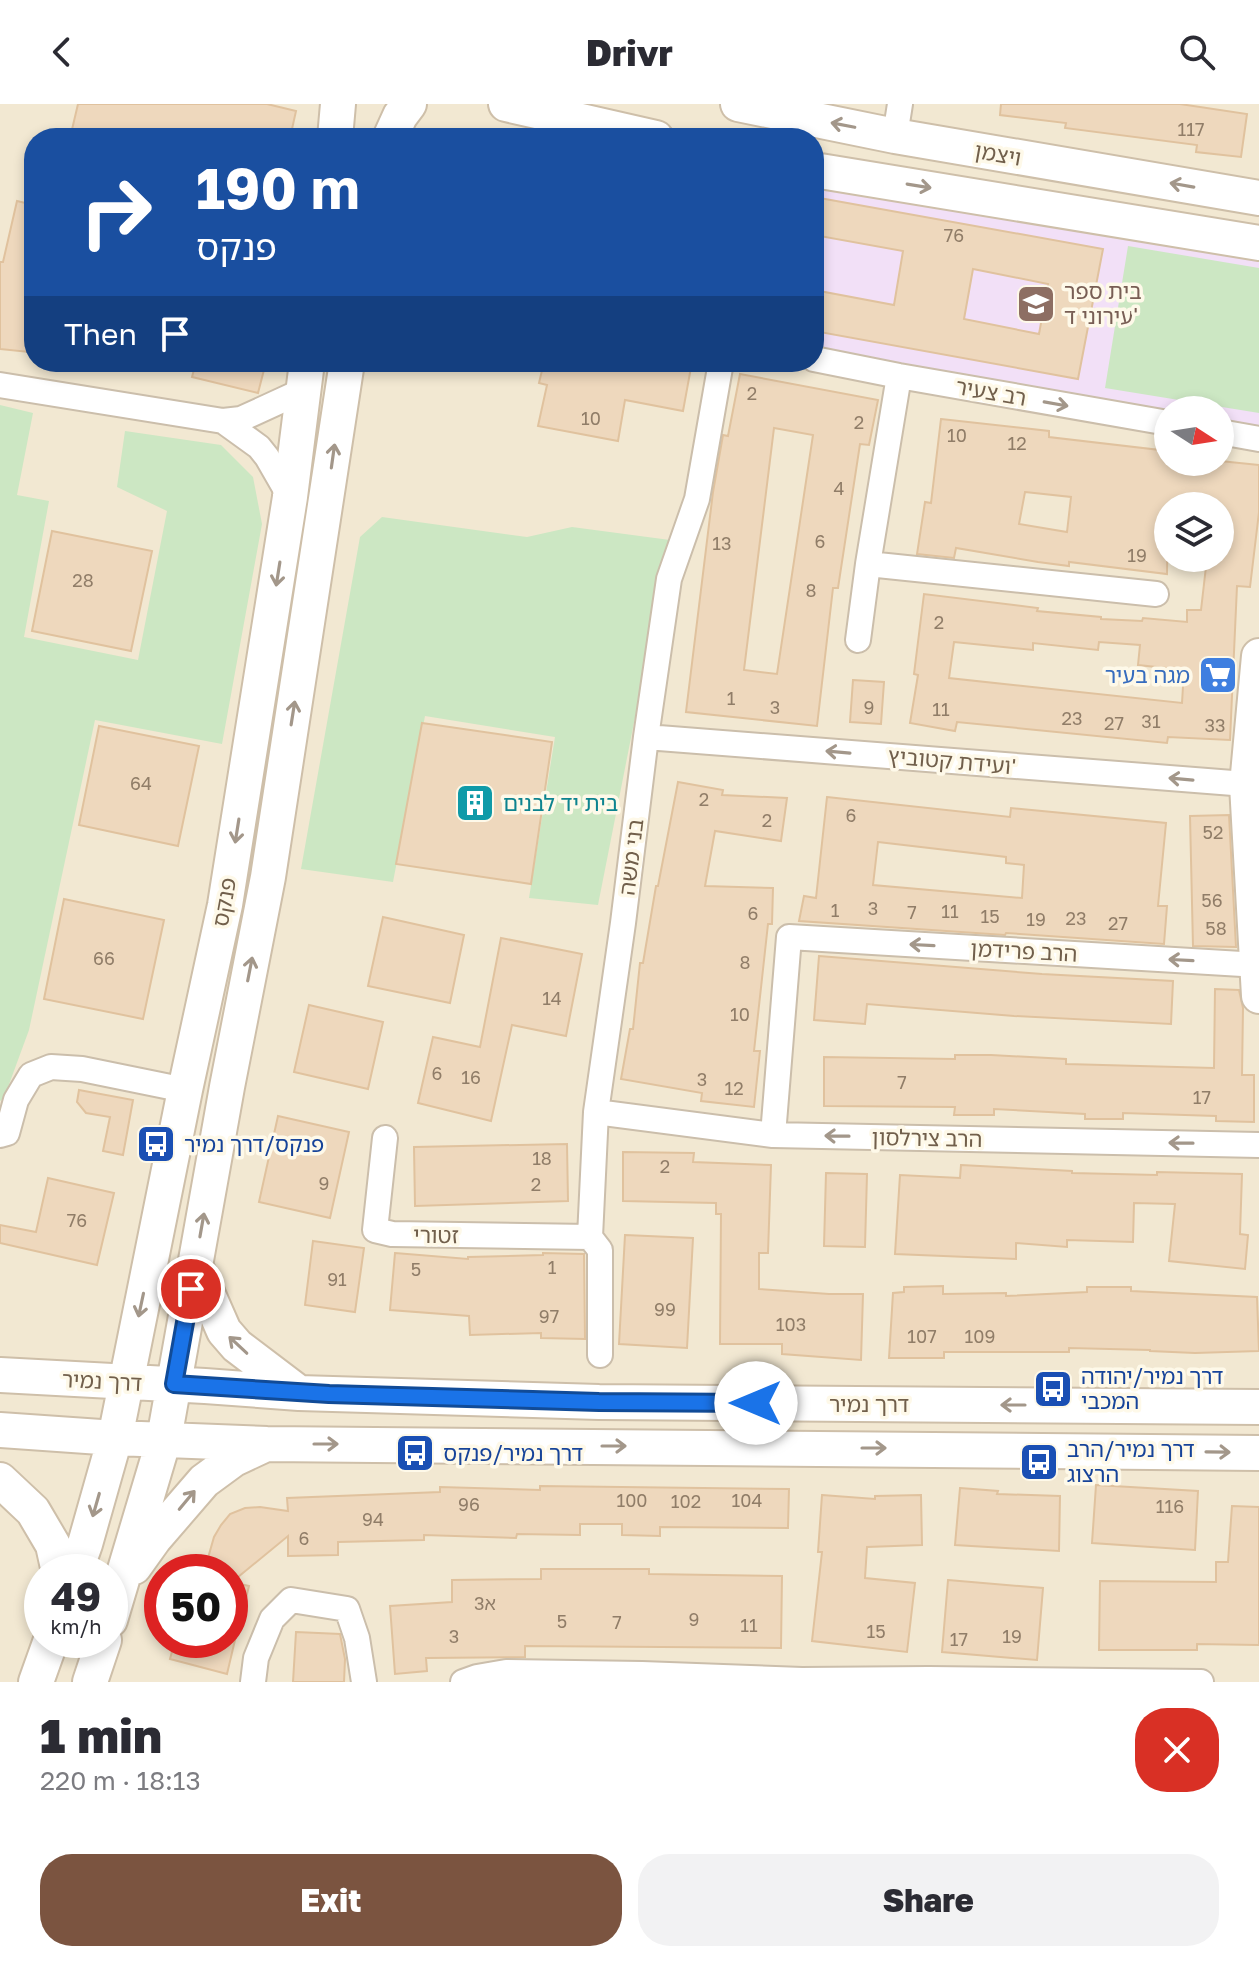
<!DOCTYPE html>
<meta charset="utf-8">
<style>
:root{--surface:#fff;--page:#f2f2f3;--text:#2b2b33;--muted:#7c7c81;--accent:#7b5440}
body{margin:0;font-family:"Golos Text","Noto Sans Hebrew",sans-serif;background:var(--page);color:var(--text);height:100vh;display:flex;flex-direction:column;font-size:30px;white-space:nowrap}
*{box-sizing:border-box;margin:0}
p{font-size:26px;color:var(--muted)}
.icon{flex:none;width:44px;height:44px;fill:none;stroke:currentColor;stroke-width:2;stroke-linecap:round;stroke-linejoin:round}
.map{position:relative;height:1578px;overflow:hidden}
.sheet{display:flex;flex-direction:column;background:var(--surface);flex:1}
.sheet>*{flex:none}
.banner{position:absolute;left:24px;top:24px;width:800px;height:244px;border-radius:32px;box-shadow:0 4px 12px #0003;background:#1a4fa0;color:#fff;overflow:hidden}
.needle{width:52px;rotate:102deg}
.controls{position:absolute;left:1154px;top:292px;display:grid;gap:16px}
.controls a{display:grid;place-items:center;width:80px;height:80px;border-radius:50%;background:var(--surface);box-shadow:0 4px 12px #0003;font-size:40px}
.speed{position:absolute;left:24px;top:1450px;display:flex;gap:16px;font-size:40px;font-weight:700;text-align:center}
.speed>*{display:grid;place-content:center;width:104px;height:104px;border-radius:50%;background:var(--surface);box-shadow:0 4px 12px #0003;line-height:1}
.speed small{font-size:20px;font-weight:400}
.speed .limit{border:12px solid #d22;background:#fff;color:#111}
.pin{position:absolute;display:grid;place-items:center;width:68px;height:68px;color:#fff;margin:-34px;border:4px solid #fff;border-radius:50%;box-shadow:0 2px 8px #0007}
.me{position:absolute;width:88px;margin:-44px;rotate:270deg;stroke-linejoin:round;filter:drop-shadow(0 0 6px #0008)}
.turn{display:flex;align-items:center;gap:28px;height:168px;padding:0 40px;font-size:36px}
.turn .icon{width:104px;height:104px;stroke-width:2.5}
.turn b{display:block;font-size:56px;line-height:68px}
.then{display:flex;align-items:center;height:76px;padding:0 40px;background:#0003;gap:16px;font-size:30px}
.round{display:grid;place-items:center;flex:none;width:84px;height:84px;border-radius:32px;background:var(--page)}
.headline{display:flex;align-items:center;justify-content:space-between;height:136px;padding:0 40px}
h1{font-size:48px;font-weight:800;line-height:60px}
.primary-button{display:flex;gap:16px;margin-top:auto;padding:16px 40px}
.primary-button a{flex:1;height:92px;border-radius:32px;background:var(--accent);color:#fff;font-size:32px;font-weight:800;line-height:92px;text-align:center}
.primary-button a+a{background:var(--page);color:var(--text)}
header{display:flex;justify-content:space-between;align-items:center;height:104px;padding:0 40px;background:var(--surface);font-size:36px;font-weight:800}
.map>svg:first-child{display:block}
</style>
<header><svg class="icon" aria-label="back" viewBox="0 0 24 24"><path d="M15 5l-7 7 7 7"/></svg>Drivr<svg class="icon" aria-label="search" viewBox="0 0 24 24"><circle cx="10" cy="10" r="6"/><path d="M15 15l6 6"/></svg></header>
<div class="map">
<svg width="1259" height="1578" viewBox="0 0 1259 1578">
<rect width="100%" height="100%" fill="#fbf5e3"/>
<path fill="#f2e8d2" fill-rule="evenodd" d="M0,0H1259V1578H0ZM34,34H814V258H34ZM1168,306H1220V358H1168ZM1168,402H1220V454H1168ZM42,1468H110V1536H42ZM162,1468H230V1536H162Z"/>
<path fill="#f2e0f7" d="M814,76L1259,155V322L1220,315V306H1168L814,244Z"/>
<path fill="#cce7c3" d="M1128,142L1259,164V309L1105,284Z
M0,301L33,309L17,391L49,397L24,533L138,556L167,407L117,383L125,327L221,341L253,373L262,420L222,640L95,616L29,926L4,994L0,997Z
M382,413L527,433L572,423L670,436L598,801L529,794L555,633L425,612L393,778L301,765L360,433Z"/>
<path fill="#eed8bd" stroke="#e0c29e" stroke-width="2" fill-rule="evenodd" d="M78,0H267L296,7L290,34H70Z
M1001,0H1180L1247,10L1241,53L1196,48L1197,41L1065,24L1066,19L1000,11Z
M814,93L1103,145L1078,275L814,227V186L894,201L903,147L814,131ZM973,165L1048,180L1039,230L964,215Z
M17,97L34,101V201L29,248L0,245V158H3Z
M196,258H266L258,289L192,273Z
M544,258H692L683,307L625,296L618,337L538,322L547,281L539,279Z
M740,270L878,296L869,341L860,340L838,484H833L817,622L686,608L713,388L723,331L728,332ZM774,324L813,331L777,570L744,566Z
M941,315L1049,327V333L1168,347V358L1220,357L1259,361V408L1250,483L1237,482L1230,636L1168,633L1167,639L957,618L955,627L910,619L918,571L914,570L924,490L1038,504L1037,507L1101,513V515L1142,517L1143,514L1187,518V506H1201L1207,454H1220V402H1168L1167,470L1069,458V462L1038,458L956,444L954,454L917,450L925,398L931,399ZM1025,388L1071,393L1067,428L1019,420ZM954,538L1033,546V539L1098,546L1099,538L1140,541L1138,561L1184,566L1182,599L949,574Z
M52,427L152,447L131,547L32,527Z
M853,576L884,578L881,620L850,618Z
M422,619L552,638L531,780L396,760Z
M99,622L199,642L178,742L79,721Z
M678,678L723,686L722,691L787,694L781,737L715,727L705,782L773,784L772,820H768L754,947H760L754,1003L701,997L702,989L621,975L630,925H633L640,859H643L656,782H658Z
M827,693L1010,713L1011,704L1166,719L1158,802H1167L1164,840L1006,829L1005,831L799,817L804,792L816,794ZM878,738L1006,753V759L1024,761L1022,794L873,781Z
M1229,711L1236,843L1193,842L1190,712Z
M64,795L164,816L143,915L44,895Z
M383,813L464,831L450,899L368,882Z
M501,834L582,850L566,932L512,921L491,1017L418,999L433,933L480,943Z
M819,852L1042,870L1173,877L1171,920L1014,912L867,900L865,920L814,916Z
M1215,885L1239,886L1243,904L1242,971H1254V1018L1216,1017V1012L1123,1009V1015H1085V1010L994,1005V1011H954L955,1003L824,1002V953L955,955V951H991L1066,955V960L1214,964Z
M309,901L383,918L368,985L294,968Z
M79,986L133,996L123,1051L103,1047L110,1013L86,1009L77,998Z
M278,1012L349,1028L330,1114L259,1098Z
M567,1040L568,1097L415,1102L414,1043Z
M623,1048L694,1049L693,1058L771,1061L768,1149H759V1185L829,1190H863L861,1256L782,1250V1240H720L721,1110H716V1099L623,1097Z
M961,1061L1072,1067V1069L1157,1071V1068L1242,1070L1240,1130L1248,1131L1245,1165L1169,1157L1175,1100L1134,1099L1133,1138L1067,1136V1143L1016,1139V1155L895,1150L900,1071L960,1074Z
M826,1069L867,1070L865,1143L824,1142Z
M48,1074L114,1089L97,1161L0,1139V1121L36,1128Z
M625,1131L693,1134L687,1244L619,1240Z
M313,1137L364,1144L355,1208L305,1201Z
M395,1149L468,1155V1153L543,1151V1149L584,1150L585,1235L541,1234V1229L470,1231L469,1212L390,1206Z
M943,1182V1190L1006,1189V1192L1087,1188V1183H1131V1187L1257,1193L1259,1247L1195,1249L1150,1247V1246L1069,1244V1248H944V1254H889L893,1189L904,1188V1183Z
M1096,1381L1198,1387L1195,1446L1092,1439Z
M540,1382L789,1385L788,1424L660,1423V1432L622,1431V1420H580V1431L517,1430L516,1434L424,1431V1436L338,1438V1451L288,1452V1432L232,1478L249,1482L236,1534H230V1468H204L214,1433L221,1421L230,1410L245,1404L260,1403L288,1407L287,1394L440,1388V1383L540,1386Z
M960,1384L998,1387L997,1390L1060,1392L1059,1447L955,1441Z
M822,1391L875,1395V1392L921,1391L922,1441L867,1443L865,1474L915,1479L907,1548L812,1537L822,1448H818Z
M1232,1402L1259,1403V1541L1197,1540V1546H1099L1100,1477L1216,1478V1458H1228Z
M541,1465H649V1470L782,1472L781,1544L525,1542V1553L426,1554L427,1567L395,1570L390,1502L452,1498V1476L541,1475Z
M948,1476L1043,1484L1037,1556L942,1548Z
M296,1528L340,1530L345,1555L344,1578H293Z
M175,1536H235L227,1570L170,1555Z"/>
<g fill="none" stroke-linecap="round" stroke-linejoin="round">
<defs>
<path id="street" d="M895,32L900,0
M814,255L899,272L1168,319
M0,281L223,317L241,315L302,287
M223,317L259,343L267,353L290,393
M1220,328L1259,335
M868,460L1156,490
M858,536L868,460L899,272
M646,633L1259,681
M596,1008L773,1031L1259,1041
M0,1031L7,1029L16,996L31,971L51,963L82,965L185,986
M773,1031L789,833L1259,861
M385,1034L375,1126L392,1130L590,1133
M600,1251V1146L590,1133L596,1008L623,819L646,633L669,475L697,395L721,258
M253,1578L256,1554L272,1515L291,1496L347,1505L357,1534L364,1578
M463,1578L477,1573L506,1568L642,1570L802,1576L929,1575L1201,1578"/>
<path id="secondary" d="M506,0L656,34
M738,0L895,32L1259,94
M335,34L338,0
M390,34L400,12L409,0
M814,66L1259,139
M1259,552L1247,681L1259,892
M195,1161L224,1227L237,1242L299,1289
M0,1271L205,1282L299,1289L599,1298L1259,1303
M0,1326L115,1334L267,1340L1259,1349
M0,1376L33,1407L53,1441L59,1468
M134,1463L154,1435L204,1377L234,1355L266,1340
M75,1468L85,1440L115,1334L185,986L225,801L290,393L307,258
M110,1516L164,1335L227,983L268,773L347,258
M36,1578L51,1536
M90,1578L104,1536"/>
</defs>
<use href="#street" stroke="#cbbeab" stroke-width="28"/>
<use href="#secondary" stroke="#cebfa9" stroke-width="38"/>
<use href="#street" stroke="#fff" stroke-width="24"/>
<use href="#secondary" stroke="#fff" stroke-width="34"/>
</g>
<defs><path id="oneway-shaft" d="M-6 0H5M1.5-3L5.5 0L1.5 3" fill="none" stroke-width="1.6" stroke-linecap="round" stroke-linejoin="round" transform="scale(2)"/></defs>
<g stroke="#a3978a">
<use href="#oneway-shaft" transform="translate(843 21) rotate(-169)"/>
<use href="#oneway-shaft" transform="translate(1182 81) rotate(-170)"/>
<use href="#oneway-shaft" transform="translate(919 82) rotate(9)"/>
<use href="#oneway-shaft" transform="translate(1056 300) rotate(10)"/>
<use href="#oneway-shaft" transform="translate(333 352) rotate(-82)"/>
<use href="#oneway-shaft" transform="translate(278 470) rotate(99)"/>
<use href="#oneway-shaft" transform="translate(293 609) rotate(-81)"/>
<use href="#oneway-shaft" transform="translate(838 648) rotate(-175)"/>
<use href="#oneway-shaft" transform="translate(1181 675) rotate(-175)"/>
<use href="#oneway-shaft" transform="translate(237 727) rotate(99)"/>
<use href="#oneway-shaft" transform="translate(922 841) rotate(-177)"/>
<use href="#oneway-shaft" transform="translate(1181 856) rotate(-177)"/>
<use href="#oneway-shaft" transform="translate(250 865) rotate(-79)"/>
<use href="#oneway-shaft" transform="translate(837 1032) rotate(-179)"/>
<use href="#oneway-shaft" transform="translate(1181 1039) rotate(-179)"/>
<use href="#oneway-shaft" transform="translate(202 1121) rotate(-80)"/>
<use href="#oneway-shaft" transform="translate(141 1201) rotate(102)"/>
<use href="#oneway-shaft" transform="translate(238 1241) rotate(-137)"/>
<use href="#oneway-shaft" transform="translate(1013 1301) rotate(-180)"/>
<use href="#oneway-shaft" transform="translate(326 1340)"/>
<use href="#oneway-shaft" transform="translate(614 1342)"/>
<use href="#oneway-shaft" transform="translate(874 1344)"/>
<use href="#oneway-shaft" transform="translate(1218 1348) rotate(1)"/>
<use href="#oneway-shaft" transform="translate(187 1396) rotate(-50)"/>
<use href="#oneway-shaft" transform="translate(96 1401) rotate(106)"/>
</g>
<g fill="none" stroke-linecap="round" stroke-linejoin="round">
<defs>
<path id="route" d="M191,1185L174,1280L329,1290L599,1298L756,1299"/>
</defs>
<use href="#route" stroke="#114b97" stroke-width="20"/>
<use href="#route" stroke="#1a73e8" stroke-width="14"/>
</g>
<defs>
<symbol id="school-square" viewBox="-11 -11 22 22"><rect x="-9" y="-9" width="18" height="18" rx="4" fill="#8d6e63" stroke="#fef9e9"/><path d="M0-5L7-2L0 1L-7-2ZM-4 1L0 2.5L4 1V4Q0 6-4 4Z" fill="#fff"/></symbol>
<symbol id="supermarket-square" viewBox="-11 -11 22 22"><rect x="-9" y="-9" width="18" height="18" rx="4" fill="#3f7fe0" stroke="#fef9e9"/><path d="M-6-5.5h2.5l.6 2H6L4.5 2H-2.5L-4.4-4H-6ZM-1.5 3.2a1.3 1.3 0 1 0 .1 0ZM3 3.2a1.3 1.3 0 1 0 .1 0Z" fill="#fff"/></symbol>
<symbol id="building-square" viewBox="-11 -11 22 22"><rect x="-9" y="-9" width="18" height="18" rx="4" fill="#0f9aa8" stroke="#fef9e9"/><path d="M-4-6H4V6H1V3H-1V6H-4ZM-2.5-4.3h1.7v1.8h-1.7ZM.8-4.3h1.7v1.8H.8ZM-2.5-1h1.7V.8h-1.7ZM.8-1h1.7V.8H.8Z" fill="#fff"/></symbol>
<symbol id="bus-square" viewBox="-11 -11 22 22"><rect x="-9" y="-9" width="18" height="18" rx="4" fill="#1a4fb4" stroke="#fef9e9"/><path d="M-5-6H5V4H4V6H2V4H-2V6H-4V4H-5ZM-3.5-4V0h7V-4ZM-3.5 1.2v1.5H-2V1.2ZM2 1.2v1.5H3.5V1.2Z" fill="#fff"/></symbol>
</defs>
<g fill-rule="evenodd">
<use href="#school-square" x="1014" y="178" width="44" height="44"/>
<use href="#supermarket-square" x="1196" y="549" width="44" height="44"/>
<use href="#building-square" x="453" y="677" width="44" height="44"/>
<use href="#bus-square" x="134" y="1018" width="44" height="44"/>
<use href="#bus-square" x="1031" y="1263" width="44" height="44"/>
<use href="#bus-square" x="393" y="1327" width="44" height="44"/>
<use href="#bus-square" x="1017" y="1336" width="44" height="44"/>
</g>
<g text-anchor="middle" stroke-width="7" stroke-linejoin="round" paint-order="stroke">
<g font-size="18" fill="#907d68">
<text x="1191" y="32">117</text>
<text x="954" y="138">76</text>
<text x="752" y="296">2</text>
<text x="591" y="321">10</text>
<text x="859" y="325">2</text>
<text x="957" y="338">10</text>
<text x="1017" y="346">12</text>
<text x="839" y="391">4</text>
<text x="820" y="444">6</text>
<text x="722" y="446">13</text>
<text x="1137" y="458">19</text>
<text x="83" y="483">28</text>
<text x="811" y="493">8</text>
<text x="939" y="525">2</text>
<text x="731" y="601">1</text>
<text x="775" y="610">3</text>
<text x="869" y="610">9</text>
<text x="941" y="612">11</text>
<text x="1072" y="621">23</text>
<text x="1151" y="624">31</text>
<text x="1114" y="626">27</text>
<text x="1215" y="628">33</text>
<text x="141" y="686">64</text>
<text x="704" y="702">2</text>
<text x="851" y="718">6</text>
<text x="767" y="723">2</text>
<text x="1213" y="735">52</text>
<text x="1212" y="803">56</text>
<text x="873" y="811">3</text>
<text x="835" y="813">1</text>
<text x="950" y="814">11</text>
<text x="912" y="815">7</text>
<text x="753" y="816">6</text>
<text x="990" y="819">15</text>
<text x="1076" y="821">23</text>
<text x="1036" y="822">19</text>
<text x="1118" y="826">27</text>
<text x="1216" y="831">58</text>
<text x="104" y="861">66</text>
<text x="745" y="865">8</text>
<text x="552" y="901">14</text>
<text x="740" y="917">10</text>
<text x="437" y="976">6</text>
<text x="471" y="980">16</text>
<text x="702" y="982">3</text>
<text x="902" y="985">7</text>
<text x="734" y="991">12</text>
<text x="1202" y="1000">17</text>
<text x="542" y="1061">18</text>
<text x="665" y="1069">2</text>
<text x="324" y="1086">9</text>
<text x="536" y="1087">2</text>
<text x="77" y="1123">76</text>
<text x="552" y="1170">1</text>
<text x="416" y="1172">5</text>
<text x="337" y="1182">91</text>
<text x="665" y="1212">99</text>
<text x="549" y="1219">97</text>
<text x="791" y="1227">103</text>
<text x="922" y="1239">107</text>
<text x="980" y="1239">109</text>
<text x="632" y="1403">100</text>
<text x="747" y="1403">104</text>
<text x="686" y="1404">102</text>
<text x="469" y="1407">96</text>
<text x="1170" y="1409">116</text>
<text x="373" y="1422">94</text>
<text x="304" y="1441">6</text>
<text x="485" y="1506">3א</text>
<text x="694" y="1522">9</text>
<text x="562" y="1524">5</text>
<text x="617" y="1525">7</text>
<text x="749" y="1528">11</text>
<text x="876" y="1534">15</text>
<text x="454" y="1539">3</text>
<text x="1012" y="1539">19</text>
<text x="959" y="1542">17</text>
</g>
<g font-size="22" fill="#715f4b" stroke="#fef9e9">
<text transform="translate(998 50) rotate(10)" y="8">ויצמן</text>
<text transform="translate(991 288) rotate(10)" y="8">רב צעיר</text>
<text transform="translate(952 657) rotate(5)" y="8">ועידת קטוביץ'</text>
<text transform="translate(631 753) rotate(-83)" y="8">בני משה</text>
<text transform="translate(224 798) rotate(-80)" y="8">פנקס</text>
<text transform="translate(1024 847) rotate(3)" y="8">הרב פרידמן</text>
<text transform="translate(927 1034) rotate(1)" y="8">הרב צירלסון</text>
<text transform="translate(436 1131) rotate(1)" y="8">זטורי</text>
<text transform="translate(102 1277) rotate(3)" y="8">דרך נמיר</text>
<text x="869" y="1308">דרך נמיר</text>
</g>
<g font-size="22" fill="#785e54" stroke="#fef9e9" text-anchor="start">
<text x="1064" y="195">בית ספר<tspan x="1064" dy="25">עירוני ד'</tspan></text>
</g>
<g font-size="22" fill="#366cbe" stroke="#fef9e9" text-anchor="end">
<text x="1190" y="579">מגה בעיר</text>
</g>
<g font-size="22" fill="#0d838f" stroke="#fef9e9" text-anchor="start">
<text x="503" y="707">בית יד לבנים</text>
</g>
<g font-size="22" fill="#164399" stroke="#fef9e9" text-anchor="start">
<text x="184" y="1048">פנקס/דרך נמיר</text>
<text x="1081" y="1280">דרך נמיר/יהודה<tspan x="1081" dy="25">המכבי</tspan></text>
<text x="1067" y="1353">דרך נמיר/הרב<tspan x="1067" dy="25">הרצוג</tspan></text>
<text x="443" y="1357">דרך נמיר/פנקס</text>
</g>
</g>
</svg>
<div class="controls">
<a><svg class="needle" viewBox="-14 -14 28 28"><path d="M0-13l5 13h-10z" fill="#e53935"/><path d="M0 13l5-13h-10z" fill="#7c7c81"/></svg></a>
<a><svg class="icon" aria-label="layers" viewBox="0 0 24 24"><path d="M12 4l9 5-9 5-9-5zM3 14l9 5 9-5"/></svg></a>
</div>
<div class="speed"><div>49<small>km/h</small></div><div class="limit">50</div></div>
<div class="pin" style="left:191px;top:1185px;background:#d93025"><svg class="icon" aria-label="arrive" viewBox="0 0 24 24"><path d="M6 21V4h12l-3 4 3 4H6"/></svg></div>
<svg class="me" style="left:756px;top:1299px" viewBox="-20 -20 40 40"><circle r="19" fill="#fff"/><path d="M0-13L10 11 0 6-10 11z" fill="#1a73e8"/></svg>
<div class="banner">
<div class="turn"><svg class="icon" aria-label="right" viewBox="0 0 24 24"><path d="M7 20v-9h11M14 6l5 5-5 5"/></svg><div><b>190 m</b>פנקס</div></div>
<div class="then">Then<svg class="icon" aria-label="arrive" viewBox="0 0 24 24"><path d="M6 21V4h12l-3 4 3 4H6"/></svg></div>
</div>
</div>
<section class="sheet">
<div class="headline"><div><h1>1 min</h1><p>220 m · 18:13</p></div><a class="round" style="background:#d93025;color:#fff"><svg class="icon" aria-label="close" viewBox="0 0 24 24"><path d="M6 6l12 12M18 6L6 18"/></svg></a></div>
<div class="primary-button"><a>Exit</a><a>Share</a></div>
</section>
